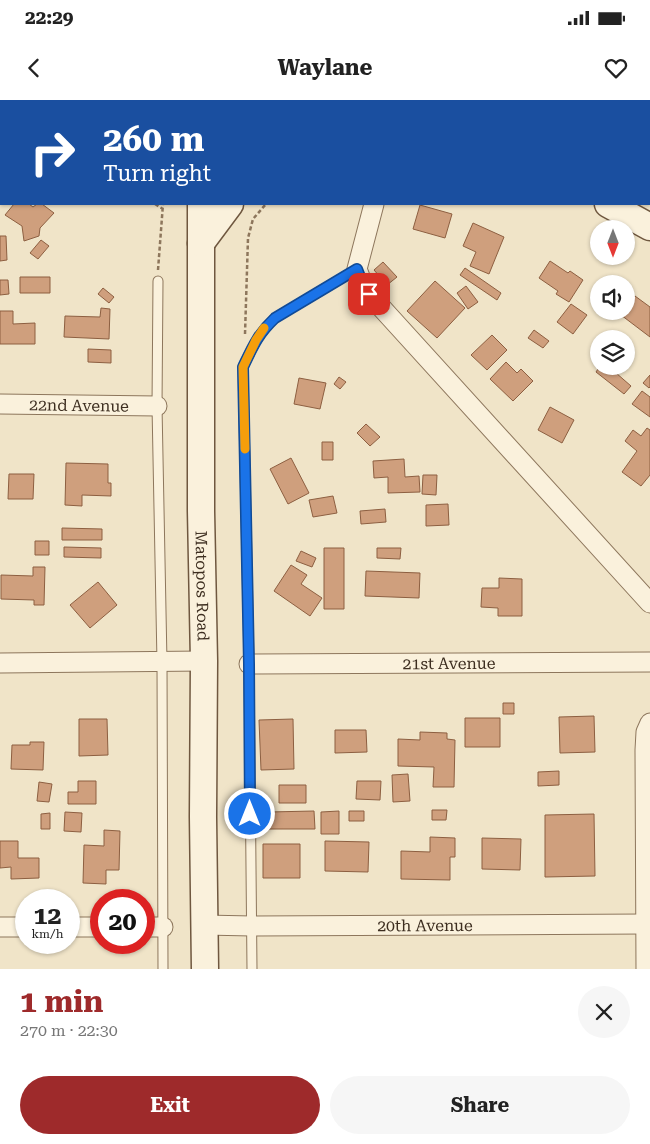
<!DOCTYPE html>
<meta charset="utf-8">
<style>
:root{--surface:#fff;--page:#f6f6f6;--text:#222;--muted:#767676;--accent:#9e2a2b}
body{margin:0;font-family:"Roboto Serif",serif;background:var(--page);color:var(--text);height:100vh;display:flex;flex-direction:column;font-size:19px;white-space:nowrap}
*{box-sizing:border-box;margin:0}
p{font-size:16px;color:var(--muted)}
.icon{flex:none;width:28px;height:28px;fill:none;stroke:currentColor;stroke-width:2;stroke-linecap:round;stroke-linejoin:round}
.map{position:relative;height:869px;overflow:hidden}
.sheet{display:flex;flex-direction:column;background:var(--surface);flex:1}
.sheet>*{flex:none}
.banner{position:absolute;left:0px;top:0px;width:650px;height:105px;box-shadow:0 1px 4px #0004;background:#1a4fa0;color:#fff;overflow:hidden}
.needle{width:32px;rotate:180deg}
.fabs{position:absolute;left:590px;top:120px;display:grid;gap:10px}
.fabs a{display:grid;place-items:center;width:45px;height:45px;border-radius:50%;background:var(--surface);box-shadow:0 1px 4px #0004;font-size:25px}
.speed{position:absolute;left:15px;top:789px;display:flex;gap:10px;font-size:25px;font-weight:700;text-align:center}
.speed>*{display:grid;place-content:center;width:65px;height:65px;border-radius:50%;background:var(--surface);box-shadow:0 1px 4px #0004;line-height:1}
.speed small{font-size:12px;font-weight:400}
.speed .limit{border:8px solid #d22;background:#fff;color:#111}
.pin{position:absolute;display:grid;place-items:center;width:42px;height:42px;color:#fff;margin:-21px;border-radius:10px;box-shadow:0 2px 8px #0006}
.me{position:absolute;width:55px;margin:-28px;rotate:0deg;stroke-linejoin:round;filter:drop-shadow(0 0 4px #0008)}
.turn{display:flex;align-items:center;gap:18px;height:105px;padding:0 20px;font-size:22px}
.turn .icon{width:65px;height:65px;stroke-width:2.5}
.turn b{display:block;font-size:35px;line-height:42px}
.round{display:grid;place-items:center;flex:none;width:52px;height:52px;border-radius:26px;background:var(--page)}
.headline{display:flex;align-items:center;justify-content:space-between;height:85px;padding:0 20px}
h1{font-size:30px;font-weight:700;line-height:38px;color:var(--accent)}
.cta{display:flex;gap:10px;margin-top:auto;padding:10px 20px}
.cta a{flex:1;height:58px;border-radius:30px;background:var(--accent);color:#fff;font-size:20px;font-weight:700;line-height:58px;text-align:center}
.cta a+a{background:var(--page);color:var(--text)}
.status{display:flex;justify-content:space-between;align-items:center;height:35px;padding:0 25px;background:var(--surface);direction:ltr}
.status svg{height:14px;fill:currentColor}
header{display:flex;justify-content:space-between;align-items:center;height:65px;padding:0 20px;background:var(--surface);font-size:22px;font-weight:700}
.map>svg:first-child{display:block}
</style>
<div class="status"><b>22:29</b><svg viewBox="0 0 49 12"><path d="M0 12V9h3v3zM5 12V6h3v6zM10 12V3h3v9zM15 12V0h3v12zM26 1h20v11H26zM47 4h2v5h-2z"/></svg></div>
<header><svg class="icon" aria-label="back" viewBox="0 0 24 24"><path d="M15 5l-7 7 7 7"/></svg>Waylane<svg class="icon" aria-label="heart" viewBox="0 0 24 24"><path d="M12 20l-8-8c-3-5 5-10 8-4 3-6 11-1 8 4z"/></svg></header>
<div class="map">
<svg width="650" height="869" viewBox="0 0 650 869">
<rect width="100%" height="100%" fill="#f0e4c8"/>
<path fill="#cf9f7d" stroke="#8d5f41" d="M14,104H29L33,107L37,104H42L54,113L40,128L39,136L24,141L22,126L5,115Z
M420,105L452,114L445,138L413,129Z
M473,123L504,137L489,174L470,166L476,152L463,146Z
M0,136H6L7,160L0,161Z
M41,140L49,146L38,159L30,153Z
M550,161L568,173L570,171L583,180L569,202L556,194L558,191L539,178Z
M383,162L397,177L387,185L374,170Z
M465,168L501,193L497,200L460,175Z
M20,177H50V193H20Z
M0,180H8L9,194L0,195Z
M435,181L465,208L437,238L407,211Z
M466,186L478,202L468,209L457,193Z
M103,188L114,197L109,203L98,194Z
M635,196L650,207V237L621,215L624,211H626V208Z
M571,204L587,215L573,234L557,222Z
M101,208L110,209L109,239L64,237L65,216L100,217Z
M0,211H13V224L35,223V244H0Z
M534,230L549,241L543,248L528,238Z
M492,235L507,250L487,270L471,255Z
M88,249L111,250V263L88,262Z
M506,262L517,273L521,269L533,281L513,301L490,279Z
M600,266H608L631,286L624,294L596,272Z
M650,275V287L649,288L643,283Z
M339,277L346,282L340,289L334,284Z
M299,278L326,283L320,309L294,304Z
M642,291L650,297V317L632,304Z
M550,307L574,320L562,343L538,330Z
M366,324L380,337L370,346L357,333Z
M647,328L650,330V375L641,386L622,372L637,351L625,341L633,330L641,336Z
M322,342H333V360H322Z
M291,358L309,393L288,404L270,369Z
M404,359L405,377L419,376L420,392L388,393V377L374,378L373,361Z
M66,363L108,364V383H111V396L82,395V406L65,405Z
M9,374H34L33,399H8Z
M423,375H437L436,395L422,394Z
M333,396L337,413L313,417L309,400Z
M448,404L449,425L426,426V405Z
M385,409L386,422L361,424L360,411Z
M62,428L102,429V440H62Z
M35,441H49V455H35Z
M64,447L101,448V458L64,457Z
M324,448H344V509H324Z
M377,448H401L400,459L377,458Z
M301,451L316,458L312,467L296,461Z
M291,465L307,475L301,484L322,498L310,516L274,491Z
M33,467H45L44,505H34V500L1,499V475L33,476Z
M366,471L420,473L419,498L365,496Z
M499,478L522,479V516H498V508L481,507L482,488H499Z
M98,482L117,505L90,528L70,505Z
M503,603H514V614H503Z
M594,616L595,652L560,653L559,617Z
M465,618H500V647H465Z
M79,619H107L108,655L79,656Z
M293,619L294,669L261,670L259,620Z
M335,630H366L367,652L335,653Z
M420,632L447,633V639L455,640L454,687H433L434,667L398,666V639L420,640Z
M30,642H44L43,670L11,669L12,645H30Z
M559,671V685L538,686V672Z
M408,674L410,701L393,702L392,675Z
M78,681H96V704H68V692H78Z
M357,681H381L380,700L356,699Z
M39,682L52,684L49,702L37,701Z
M279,685H306V703H279Z
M432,710H447L446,720H432Z
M314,711L315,729H269V712Z
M339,711V734H321V712Z
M349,711H364V721H349Z
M65,712L82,713L81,732L64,731Z
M50,713V729H41V714Z
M594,714L595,776L545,777V715Z
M104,730L120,731L119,770H106V784L83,783L84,745L104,746Z
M430,737L455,738V757H450V780L401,779V751L430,752Z
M482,738L521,739L520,770L482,769Z
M0,741H18V758H39V778L11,779V767L0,768Z
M325,741L369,742L368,772L325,771Z
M263,744H300V778H263Z"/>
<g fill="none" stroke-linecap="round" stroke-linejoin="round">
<defs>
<path id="service" d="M158,181L157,306L162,562L163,869
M252,869L249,564L243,267C253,246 258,234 275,218L357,169"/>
<g id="minor">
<path d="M392,1V0"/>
<path d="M374,104L357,169L362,182L369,194L650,503"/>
<path id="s1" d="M0,304L157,306"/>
<path d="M0,563L204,561"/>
<path id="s2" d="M249,564L650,562"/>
<path id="s3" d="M204,825L252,826L645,824"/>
<path d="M0,827H26"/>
<path d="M69,827H101"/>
<path d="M144,827H163"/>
<path d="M646,869L645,650L646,632L650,623"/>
</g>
<g id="secondary">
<path d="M294,0L297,1"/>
<path d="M103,1L106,0"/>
<path d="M201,1V0"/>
<path d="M0,15H1"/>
<path id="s4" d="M201,104V411L204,561L203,717L205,869"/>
<path d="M608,104L650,127"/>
<path d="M201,143L230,104"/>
</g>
</defs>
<use href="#service" stroke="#8d765c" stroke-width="11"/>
<use href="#minor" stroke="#8d765c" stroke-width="21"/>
<use href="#secondary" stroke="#6f573f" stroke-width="29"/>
<path stroke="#8d765c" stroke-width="2.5" stroke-dasharray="4 2.5" stroke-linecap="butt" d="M155,0V1
M0,44H1
M155,104L163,109
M158,170L163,104
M245,234L248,138L253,119L266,104"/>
<use href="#service" stroke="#faf1dc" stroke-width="9"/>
<use href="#minor" stroke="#faf1dc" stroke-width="19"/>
<use href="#secondary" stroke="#faf1dc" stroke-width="26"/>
</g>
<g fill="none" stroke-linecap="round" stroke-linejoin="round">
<defs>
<path id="route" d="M250,714L249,564L243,267C253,246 258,234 275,218L357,169L362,182L369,194"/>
</defs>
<use href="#route" stroke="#114b97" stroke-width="12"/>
<use href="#route" stroke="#1a73e8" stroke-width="9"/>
<path stroke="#f59e0b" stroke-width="9" d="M245,349L243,267L256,240L264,228"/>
</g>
<g text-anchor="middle" stroke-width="5" stroke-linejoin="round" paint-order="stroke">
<g font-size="16" fill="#3d2e20" stroke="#f7eed8">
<text dy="6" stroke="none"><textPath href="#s1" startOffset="79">22nd Avenue</textPath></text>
<text dy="6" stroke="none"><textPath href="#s4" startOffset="382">Matopos Road</textPath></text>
<text dy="6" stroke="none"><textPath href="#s2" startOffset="200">21st Avenue</textPath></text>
<text dy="6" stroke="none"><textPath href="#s3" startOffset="221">20th Avenue</textPath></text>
</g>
</g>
</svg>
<div class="fabs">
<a><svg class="needle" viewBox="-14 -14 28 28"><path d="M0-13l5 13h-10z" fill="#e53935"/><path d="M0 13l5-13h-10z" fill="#767676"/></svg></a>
<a><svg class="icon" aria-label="sound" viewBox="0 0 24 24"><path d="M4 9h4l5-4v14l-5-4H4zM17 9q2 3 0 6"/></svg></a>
<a><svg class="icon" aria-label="layers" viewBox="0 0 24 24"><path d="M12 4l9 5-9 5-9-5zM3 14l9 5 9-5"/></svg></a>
</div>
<div class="speed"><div>12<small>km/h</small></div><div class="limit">20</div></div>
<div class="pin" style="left:369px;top:194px;background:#d93025"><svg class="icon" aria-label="arrive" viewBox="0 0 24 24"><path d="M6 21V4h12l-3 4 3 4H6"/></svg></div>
<svg class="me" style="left:250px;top:714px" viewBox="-20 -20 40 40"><circle r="17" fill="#1a73e8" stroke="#fff" stroke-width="3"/><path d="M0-11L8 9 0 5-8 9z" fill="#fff"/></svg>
<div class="banner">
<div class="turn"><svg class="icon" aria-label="right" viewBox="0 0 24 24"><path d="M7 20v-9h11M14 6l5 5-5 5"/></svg><div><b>260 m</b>Turn right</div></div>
</div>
</div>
<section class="sheet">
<div class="headline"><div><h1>1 min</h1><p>270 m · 22:30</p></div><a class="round"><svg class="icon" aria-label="close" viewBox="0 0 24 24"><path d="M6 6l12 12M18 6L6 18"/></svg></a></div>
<div class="cta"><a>Exit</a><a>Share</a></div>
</section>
